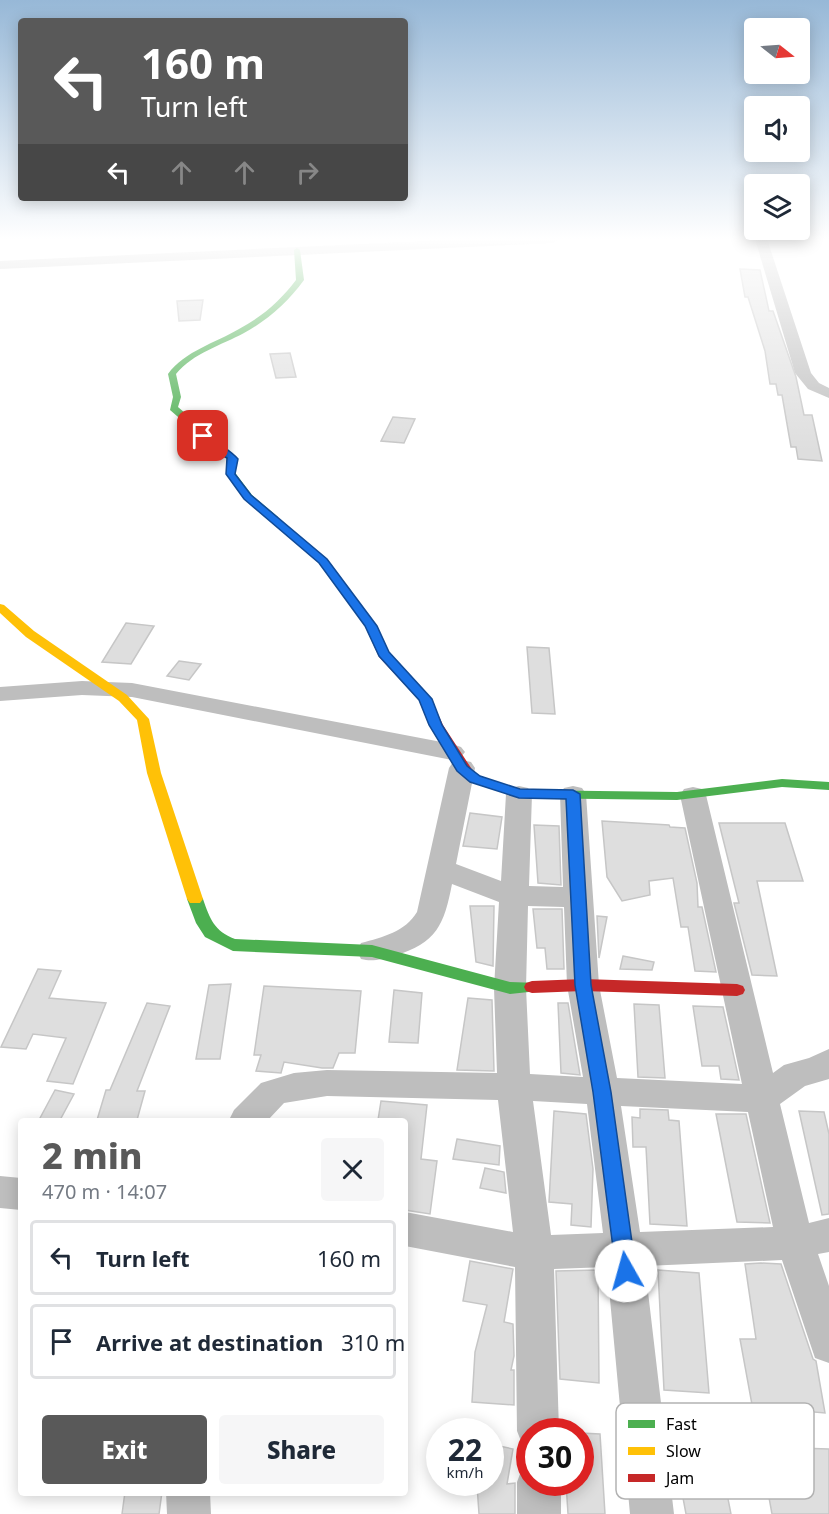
<!DOCTYPE html>
<meta charset="utf-8">
<style>
:root{--surface:#fff;--page:#f6f6f7;--text:#1f2937;--muted:#747a83;--line:#e0e1e3;--accent:#595959}
body{margin:0;font-family:"Noto Sans",sans-serif;background:var(--page);color:var(--text);height:100vh;display:flex;flex-direction:column;font-size:22px;white-space:nowrap}
*{box-sizing:border-box;margin:0}
p{font-size:20px;color:var(--muted)}
.icon{flex:none;width:33px;height:33px;fill:none;stroke:currentColor;stroke-width:2;stroke-linecap:round;stroke-linejoin:round}
.map{position:relative;flex:1;overflow:hidden}
.sheet{position:absolute;left:18px;top:1118px;width:390px;height:378px;display:flex;flex-direction:column;background:var(--surface);border-radius:6px;box-shadow:0 3px 15px #0003}
.sheet>*{flex:none}
.top-card{position:absolute;left:18px;top:18px;width:390px;height:183px;border-radius:6px;box-shadow:0 3px 15px #0003;background:#595959;color:#fff;overflow:hidden}
.needle{width:39px;rotate:107deg}
.buttons{position:absolute;left:744px;top:18px;display:grid;gap:12px}
.buttons a{display:grid;place-items:center;width:66px;height:66px;border-radius:6px;background:var(--surface);box-shadow:0 3px 15px #0003;font-size:30px}
.speed{position:absolute;left:426px;top:1418px;display:flex;gap:12px;font-size:30px;font-weight:700;text-align:center}
.speed>*{display:grid;place-content:center;width:78px;height:78px;border-radius:50%;background:var(--surface);box-shadow:0 3px 15px #0003;line-height:1}
.speed small{font-size:15px;font-weight:400}
.speed .limit{border:9px solid #d22;background:#fff;color:#111}
.pin{position:absolute;display:grid;place-items:center;width:51px;height:51px;color:#fff;margin:-26px;border-radius:12px;box-shadow:0 3px 9px #0006}
.me{position:absolute;width:66px;margin:-33px;rotate:353deg;stroke-linejoin:round;filter:drop-shadow(0 0 4px #0008)}
.turn{display:flex;align-items:center;gap:21px;height:126px;padding:0 24px;font-size:27px}
.turn .icon{width:78px;height:78px;stroke-width:2.5}
.turn b{display:block;font-size:42px;line-height:51px}
.lanes{display:flex;align-items:center;height:57px;padding:0 24px;background:#0003;justify-content:center;gap:30px;direction:ltr}
.lanes .off{opacity:.35}
.round{display:grid;place-items:center;flex:none;width:63px;height:63px;border-radius:6px;background:var(--page)}
.head{display:flex;align-items:center;justify-content:space-between;height:102px;padding:0 24px}
h1{font-size:36px;font-weight:800;line-height:45px;color:var(--accent)}
.primary-button{display:flex;gap:12px;margin-top:auto;padding:12px 24px}
.primary-button a{flex:1;height:69px;border-radius:6px;background:var(--accent);color:#fff;font-size:24px;font-weight:800;line-height:69px;text-align:center}
.primary-button a+a{background:var(--page);color:var(--text)}
ul{padding:0;list-style:none}
li{display:flex;align-items:center;gap:18px;height:75px;margin:0 12px 9px;padding:0 12px;border:3px solid var(--line);border-radius:6px}
li div{flex:1}
li b{display:block;font-size:22px}
li em{font-style:normal}
.map>svg:first-child{display:block}
</style>
<div class="map">
<svg width="829" height="1514" viewBox="0 0 829 1514">
<rect width="100%" height="100%" fill="#fff"/>
<path fill="#dedede" stroke="#c6c6c6" stroke-width="1.5" d="M740,269L760,270L769,311H773L796,377L804,415H812L822,461L798,459L796,447H791L782,395H778L776,384H770L765,351L748,297H745Z
M203,300L200,320L179,321L177,301Z
M290,353L296,377L276,378L270,354Z
M393,417L415,419L404,443L381,441Z
M126,623L154,626L131,664L102,662Z
M527,647L549,648L555,714L532,713Z
M179,661L201,664L189,680L167,676Z
M470,813L502,817L497,849L463,846Z
M602,821L669,825L670,827L685,828L697,883L698,907H702L716,972L695,971L688,927H681L673,878L649,881L650,895L622,901L607,877Z
M719,823H785L803,881H757L777,976L752,975L734,903H739Z
M534,825L559,826L561,885L538,883Z
M470,906H494L493,966L476,962Z
M533,909H562L564,969H547L545,948H537Z
M597,916L607,917L599,958Z
M623,956L654,962L652,970L620,969Z
M38,969L61,971L49,998L106,1003L73,1084L47,1081L66,1038L33,1034L26,1049L1,1047Z
M231,984L220,1059H196L209,985Z
M264,986L361,991L355,1053H339L333,1068H322L284,1062L281,1073L256,1071L261,1055H254Z
M394,990L422,993L418,1043L389,1042Z
M468,998L492,1000L494,1071L457,1070Z
M147,1003L170,1006L137,1091H145L137,1120H97L106,1090H110Z
M558,1003H568L580,1075L561,1073Z
M634,1004L659,1005L665,1078L638,1077Z
M693,1006L723,1007L739,1080L721,1079L719,1066H702Z
M55,1090L74,1094L60,1120H39Z
M381,1101L427,1105L421,1159L437,1161L430,1214L405,1210V1120H378Z
M640,1109L668,1110L669,1120L679,1121L687,1226L650,1224L646,1147H633L632,1117L640,1118Z
M554,1111L586,1114L593,1169L591,1227L571,1225L572,1204L549,1202Z
M799,1111L824,1112L829,1134V1214L822,1215Z
M716,1114H746L770,1223L737,1222Z
M457,1139L500,1146L499,1165L453,1159Z
M485,1168L504,1172L506,1193L480,1188Z
M470,1261L513,1269L504,1322L513,1324L514,1356L511,1370H514V1405L472,1402L475,1352L487,1305L463,1301Z
M761,1263L781,1264L813,1359L816,1361L825,1413L791,1410L798,1448L829,1449V1514H772L740,1339H756L745,1264Z
M598,1270L599,1383L560,1379L556,1271Z
M658,1270L699,1273L709,1393L664,1390Z
M580,1433L600,1434L605,1514H568L566,1482H580Z
M717,1443L731,1514H686L673,1444Z
M490,1444L513,1449L507,1484L515,1483V1514H479L477,1485L490,1484Z
M125,1492H162L159,1514H122Z"/>
<g fill="none" stroke-linecap="round" stroke-linejoin="round">
<path fill="#bebebe" fill-rule="evenodd" d="M469,239H559L553,243L0,269V261Z
M755,239H767L811,373L819,383L829,388V398L808,389L795,373Z
M82,681L132,683L452,744L461,747L465,752L461,757L452,760L132,697L82,695L0,701V687Z
M462,760L471,762L475,768L456,864L501,881L506,794L510,788L519,786L528,788L532,794L529,886L563,887L560,794L564,788L573,786L582,788L586,794L599,985L617,1078L742,1084L680,795L684,789L693,787L702,789L706,795L773,1073L784,1065L809,1058L829,1049V1079L805,1086L780,1104L809,1223L829,1218V1252L818,1254L829,1286V1363L815,1358L782,1260L645,1266L674,1514H630L607,1267L554,1269L559,1431H530V1449L523,1446L517,1431L515,1267L405,1246V1212L513,1232L498,1100L327,1096L284,1103L268,1120H229L234,1110L261,1083L294,1073L327,1070L497,1073L494,988L499,902L452,884C444,925 437,943 394,956C381,959 373,962 361,959L357,951L361,943C383,937 405,932 417,912L449,768L453,762ZM528,906L564,907L567,985L583,1077L530,1074L526,988ZM533,1101L587,1104L603,1233L551,1235ZM621,1106L748,1112L773,1227L640,1232Z
M0,1176L21,1178V1210L0,1208Z
M530,1464V1482H561V1514H517V1482L523,1466Z
M166,1492H210L211,1514H167Z"/>
<path fill="#4caf50" fill-rule="evenodd" d="M297,248L300,250L304,280C288,302 268,320 244,333C222,345 193,353 176,374L181,397L178,407L236,457V474L252,495L278,517V521L274,522L244,499L226,474L228,460L170,410L173,397L168,374C185,351 215,343 239,329C262,317 281,300 296,280L294,250Z
M466,767L480,776L520,790L677,792L782,779L829,782V790L782,787L677,800L519,798L470,782L459,771Z
M195,894L200,895L203,899C210,919 214,931 235,939L372,945L510,982L538,983L540,987L538,991L510,994L372,957L233,951L205,937L196,923L187,899L190,895Z"/>
<path fill="#ffc107" fill-rule="evenodd" d="M0,604L4,605L34,631L127,695L149,719L161,773L203,899L200,903H190L187,899L147,773L137,720L119,701L26,637L0,613Z"/>
<path fill="#c62828" fill-rule="evenodd" d="M274,516L327,559L377,626L389,653L431,699L443,725L473,771L471,774H461L429,725L419,700L379,657L365,626L319,563L270,521V517Z
M583,979L737,984L743,986L745,990L743,994L737,996L583,991L532,993L526,991L524,987L526,983L532,981Z"/>
</g>
<linearGradient id="sky" x2="0" y2="1"><stop stop-color="#97b8d7"/><stop offset="0.53" stop-color="#fff"/><stop offset="1" stop-color="#fff" stop-opacity="0"/></linearGradient>
<rect width="829" height="451" fill="url(#sky)"/>
<path fill="#1a73e8" stroke="#114b97" stroke-width="1.5" d="M200,434H207C215,442 232,451 238,459L235,474L251,495L327,559L377,626L389,652L432,699L442,725L467,766L480,776L520,789L573,790L580,794L591,985L611,1092L636,1271L633,1278L626,1281L619,1278L616,1271L593,1092L575,985L566,799L519,798L470,782L457,771L429,725L419,700L379,656L365,626L319,563L244,499L226,474L227,458L216,452L200,438Z"/>
<rect x="616" y="1403" width="198" height="96" rx="9" fill="#fff" stroke="#b2b2b2" stroke-width="1.5"/>
<rect x="628" y="1420" width="27" height="8" fill="#4caf50"/>
<rect x="628" y="1447" width="27" height="8" fill="#ffc107"/>
<rect x="628" y="1474" width="27" height="8" fill="#c62828"/>
<g font-size="16" fill="#000">
<text x="666" y="1430">Fast</text>
<text x="666" y="1457">Slow</text>
<text x="666" y="1484">Jam</text>
</g>
</svg>
<div class="buttons">
<a><svg class="needle" viewBox="-14 -14 28 28"><path d="M0-13l5 13h-10z" fill="#e53935"/><path d="M0 13l5-13h-10z" fill="#747a83"/></svg></a>
<a><svg class="icon" aria-label="sound" viewBox="0 0 24 24"><path d="M4 9h4l5-4v14l-5-4H4zM17 9q2 3 0 6"/></svg></a>
<a><svg class="icon" aria-label="layers" viewBox="0 0 24 24"><path d="M12 4l9 5-9 5-9-5zM3 14l9 5 9-5"/></svg></a>
</div>
<div class="speed"><div>22<small>km/h</small></div><div class="limit">30</div></div>
<div class="pin" style="left:203px;top:436px;background:#d93025"><svg class="icon" aria-label="arrive" viewBox="0 0 24 24"><path d="M6 21V4h12l-3 4 3 4H6"/></svg></div>
<svg class="me" style="left:626px;top:1271px" viewBox="-20 -20 40 40"><circle r="19" fill="#fff"/><path d="M0-13L10 11 0 6-10 11z" fill="#1a73e8"/></svg>
<div class="top-card">
<div class="turn"><svg class="icon" aria-label="left" viewBox="0 0 24 24"><path d="M17 20v-9H6M10 6l-5 5 5 5"/></svg><div><b>160 m</b>Turn left</div></div>
<div class="lanes"><svg class="icon" aria-label="left" viewBox="0 0 24 24"><path d="M17 20v-9H6M10 6l-5 5 5 5"/></svg><svg class="icon off" aria-label="ahead" viewBox="0 0 24 24"><path d="M12 20V5M6 11l6-6 6 6"/></svg><svg class="icon off" aria-label="ahead" viewBox="0 0 24 24"><path d="M12 20V5M6 11l6-6 6 6"/></svg><svg class="icon off" aria-label="right" viewBox="0 0 24 24"><path d="M7 20v-9h11M14 6l5 5-5 5"/></svg></div>
</div>
<section class="sheet">
<div class="head"><div><h1>2 min</h1><p>470 m · 14:07</p></div><a class="round"><svg class="icon" aria-label="close" viewBox="0 0 24 24"><path d="M6 6l12 12M18 6L6 18"/></svg></a></div>
<ul>
<li><svg class="icon" aria-label="left" viewBox="0 0 24 24"><path d="M17 20v-9H6M10 6l-5 5 5 5"/></svg><div><b>Turn left</b></div><em>160 m</em></li>
<li><svg class="icon" aria-label="arrive" viewBox="0 0 24 24"><path d="M6 21V4h12l-3 4 3 4H6"/></svg><div><b>Arrive at destination</b></div><em>310 m</em></li>
</ul>
<div class="primary-button"><a>Exit</a><a>Share</a></div>
</section>
</div>
